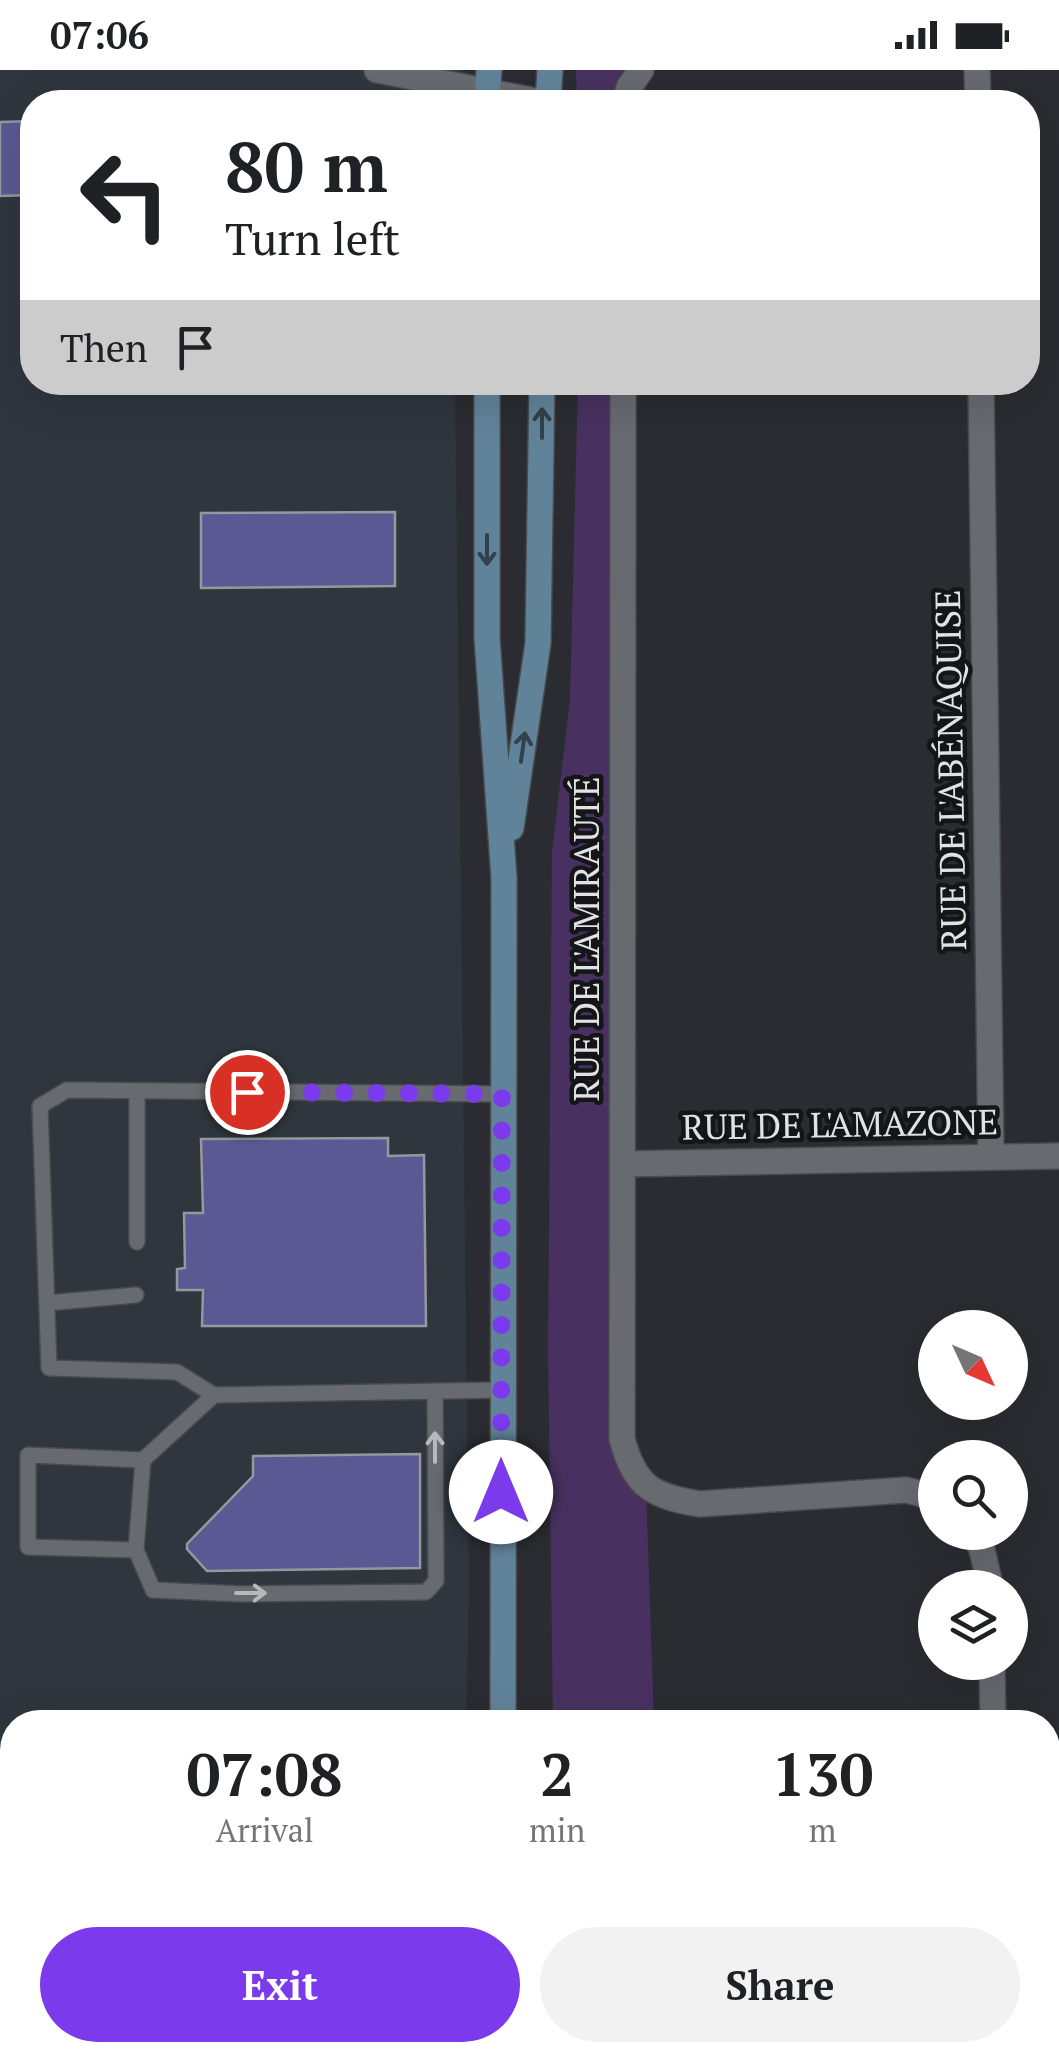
<!DOCTYPE html>
<meta charset="utf-8">
<style>
:root{--surface:#fff;--page:#f2f2f2;--text:#202124;--muted:#757577;--accent:#7c3aed}
body{margin:0;font-family:"PT Serif",serif;background:var(--page);color:var(--text);height:100vh;display:flex;flex-direction:column;font-size:38px;white-space:nowrap}
*{box-sizing:border-box;margin:0}
p{font-size:32px;color:var(--muted)}
.icon{flex:none;width:55px;height:55px;fill:none;stroke:currentColor;stroke-width:2;stroke-linecap:round;stroke-linejoin:round}
.map{position:relative;flex:1;overflow:hidden}
.sheet{position:absolute;left:0px;top:1640px;width:1060px;height:352px;display:flex;flex-direction:column;background:var(--surface);border-radius:40px 40px 0 0;box-shadow:0 10px 40px #0002}
.sheet>*{flex:none}
.guide{position:absolute;left:20px;top:20px;width:1020px;height:305px;border-radius:40px;box-shadow:0 10px 40px #0002;background:#fff;color:var(--text);overflow:hidden}
.needle{width:65px;rotate:134deg}
.controls{position:absolute;left:918px;top:1240px;display:grid;gap:20px}
.controls a{display:grid;place-items:center;width:110px;height:110px;border-radius:50%;background:var(--surface);box-shadow:0 10px 40px #0002;font-size:50px}
.pin{position:absolute;display:grid;place-items:center;width:85px;height:85px;color:#fff;margin:-42px;border:5px solid #fff;border-radius:50%;box-shadow:0 2px 10px #0007}
.me{position:absolute;width:110px;margin:-55px;rotate:0deg;stroke-linejoin:round;filter:drop-shadow(0 0 8px #0008)}
.turn{display:flex;align-items:center;gap:35px;height:210px;padding:0 40px;font-size:45px}
.turn .icon{width:130px;height:130px;stroke-width:2.5}
.turn b{display:block;font-size:70px;line-height:85px}
.then{display:flex;align-items:center;height:95px;padding:0 40px;background:#0003;gap:20px;font-size:38px}
.eta{display:flex;justify-content:space-evenly;align-items:center;height:170px;text-align:center}
.eta b{font-size:60px;font-weight:800;line-height:70px}
.primary-button{display:flex;gap:20px;margin-top:auto;padding:20px 40px}
.primary-button a{flex:1;height:115px;border-radius:60px;background:var(--accent);color:#fff;font-size:40px;font-weight:800;line-height:115px;text-align:center}
.primary-button a+a{background:var(--page);color:var(--text)}
.status{display:flex;justify-content:space-between;align-items:center;height:70px;padding:0 50px;background:var(--surface);direction:ltr}
.status svg{height:28px;fill:currentColor}
.map>svg:first-child{display:block}
</style>
<div class="status"><b>07:06</b><svg viewBox="0 0 49 12"><path d="M0 12V9h3v3zM5 12V6h3v6zM10 12V3h3v9zM15 12V0h3v12zM26 1h20v11H26zM47 4h2v5h-2z"/></svg></div>
<div class="map">
<svg width="1059" height="1992" viewBox="0 0 1059 1992">
<rect width="100%" height="100%" fill="#2a2c31"/>
<path fill="#30363e" d="M0,0H462L460,32H32V312L455,313L469,1519L466,1652H12V1980H473L474,1992H0Z"/>
<path fill="#483160" d="M576,0H630L625,32H577Z
M578,313H623L622,1368L646,1418L654,1652H553L548,1282L552,781L570,630Z
M565,1980H664L665,1992H566Z"/>
<path fill="#5a5994" stroke="#97979d" stroke-width="2.5" d="M32,51V125L0,126V52Z
M395,442V516L201,518V443Z
M388,1068V1086L424,1085L426,1256H202L203,1220H177V1199L185,1198L184,1143H203L201,1069Z
M420,1384V1498L207,1501L187,1479V1474L253,1406V1386Z
M174,1980H422V1992H174Z
M888,1980H928V1992H888Z"/>
<g fill="none" stroke-linecap="round" stroke-linejoin="round">
<defs>
<path id="service" d="M137,1021V1172
M47,1233L136,1225
M435,1321L436,1511L426,1522L241,1524L153,1520L136,1480L143,1390L214,1325L502,1320
M214,1325L177,1302L49,1298L40,1036L67,1020L503,1024
M136,1480L28,1477V1385L143,1390"/>
<path id="minor" d="M977,0L978,32
M625,32L629,17L641,0
M623,312L622,1369C635,1417 652,1426 700,1434L906,1420L935,1427
M981,312L991,1087
M622,1094L1059,1086
M974,1462L982,1480L991,1518
M992,1592L993,1652
M999,1980V1992"/>
<path id="tertiary" d="M377,0L541,32"/>
<path id="secondary" d="M487,32L489,0
M548,32L550,0
M487,312V568L504,808L503,1652
M511,758L538,573L542,312
M513,1980L514,1992"/>
</defs>
<use href="#service" stroke="#484a4e" stroke-width="18"/>
<use href="#minor" stroke="#484a4e" stroke-width="28"/>
<use href="#tertiary" stroke="#484a4e" stroke-width="28"/>
<use href="#secondary" stroke="#484a4e" stroke-width="28"/>
<use href="#service" stroke="#676a6f" stroke-width="15"/>
<use href="#minor" stroke="#676a6f" stroke-width="25"/>
<use href="#tertiary" stroke="#676a6f" stroke-width="25"/>
<use href="#secondary" stroke="#61839a" stroke-width="25"/>
</g>
<defs><path id="oneway-shaft" d="M-6 0H5M1.5-3L5.5 0L1.5 3" fill="none" stroke-width="1.6" stroke-linecap="round" stroke-linejoin="round" transform="scale(2.5)"/></defs>
<g stroke="#32414b">
<use href="#oneway-shaft" transform="translate(542 353) rotate(-90)"/>
<use href="#oneway-shaft" transform="translate(487 480) rotate(90)"/>
<use href="#oneway-shaft" transform="translate(523 677) rotate(-82)"/>
</g>
<g stroke="#b6b8bc">
<use href="#oneway-shaft" transform="translate(435 1377) rotate(-90)"/>
<use href="#oneway-shaft" transform="translate(251 1523)"/>
</g>
<g fill="none" stroke-linecap="round" stroke-linejoin="round">
<path stroke="#7c3aed" stroke-width="18" stroke-dasharray="0 32.4" d="M247,1022L502,1024L501,1422"/>
</g>
<g text-anchor="middle" stroke-width="9" stroke-linejoin="round" paint-order="stroke">
<g font-size="35" fill="#e0e2e5" stroke="#131517">
<text transform="translate(951 700) rotate(-91)" y="12">RUE DE L'ABÉNAQUISE</text>
<text transform="translate(587 869) rotate(-90)" y="12">RUE DE L'AMIRAUTÉ</text>
<text transform="translate(840 1055) rotate(-1)" y="12">RUE DE L'AMAZONE</text>
</g>
</g>
</svg>
<div class="controls">
<a><svg class="needle" viewBox="-14 -14 28 28"><path d="M0-13l5 13h-10z" fill="#e53935"/><path d="M0 13l5-13h-10z" fill="#757577"/></svg></a>
<a><svg class="icon" aria-label="search" viewBox="0 0 24 24"><circle cx="10" cy="10" r="6"/><path d="M15 15l6 6"/></svg></a>
<a><svg class="icon" aria-label="layers" viewBox="0 0 24 24"><path d="M12 4l9 5-9 5-9-5zM3 14l9 5 9-5"/></svg></a>
</div>
<div class="pin" style="left:247px;top:1022px;background:#d93025"><svg class="icon" aria-label="arrive" viewBox="0 0 24 24"><path d="M6 21V4h12l-3 4 3 4H6"/></svg></div>
<svg class="me" style="left:501px;top:1422px" viewBox="-20 -20 40 40"><circle r="19" fill="#fff"/><path d="M0-13L10 11 0 6-10 11z" fill="#7c3aed"/></svg>
<div class="guide">
<div class="turn"><svg class="icon" aria-label="left" viewBox="0 0 24 24"><path d="M17 20v-9H6M10 6l-5 5 5 5"/></svg><div><b>80 m</b>Turn left</div></div>
<div class="then">Then<svg class="icon" aria-label="arrive" viewBox="0 0 24 24"><path d="M6 21V4h12l-3 4 3 4H6"/></svg></div>
</div>
<section class="sheet">
<div class="eta">
<div><b>07:08</b><p>Arrival</p></div>
<div><b>2</b><p>min</p></div>
<div><b>130</b><p>m</p></div>
</div>
<div class="primary-button"><a>Exit</a><a>Share</a></div>
</section>
</div>
